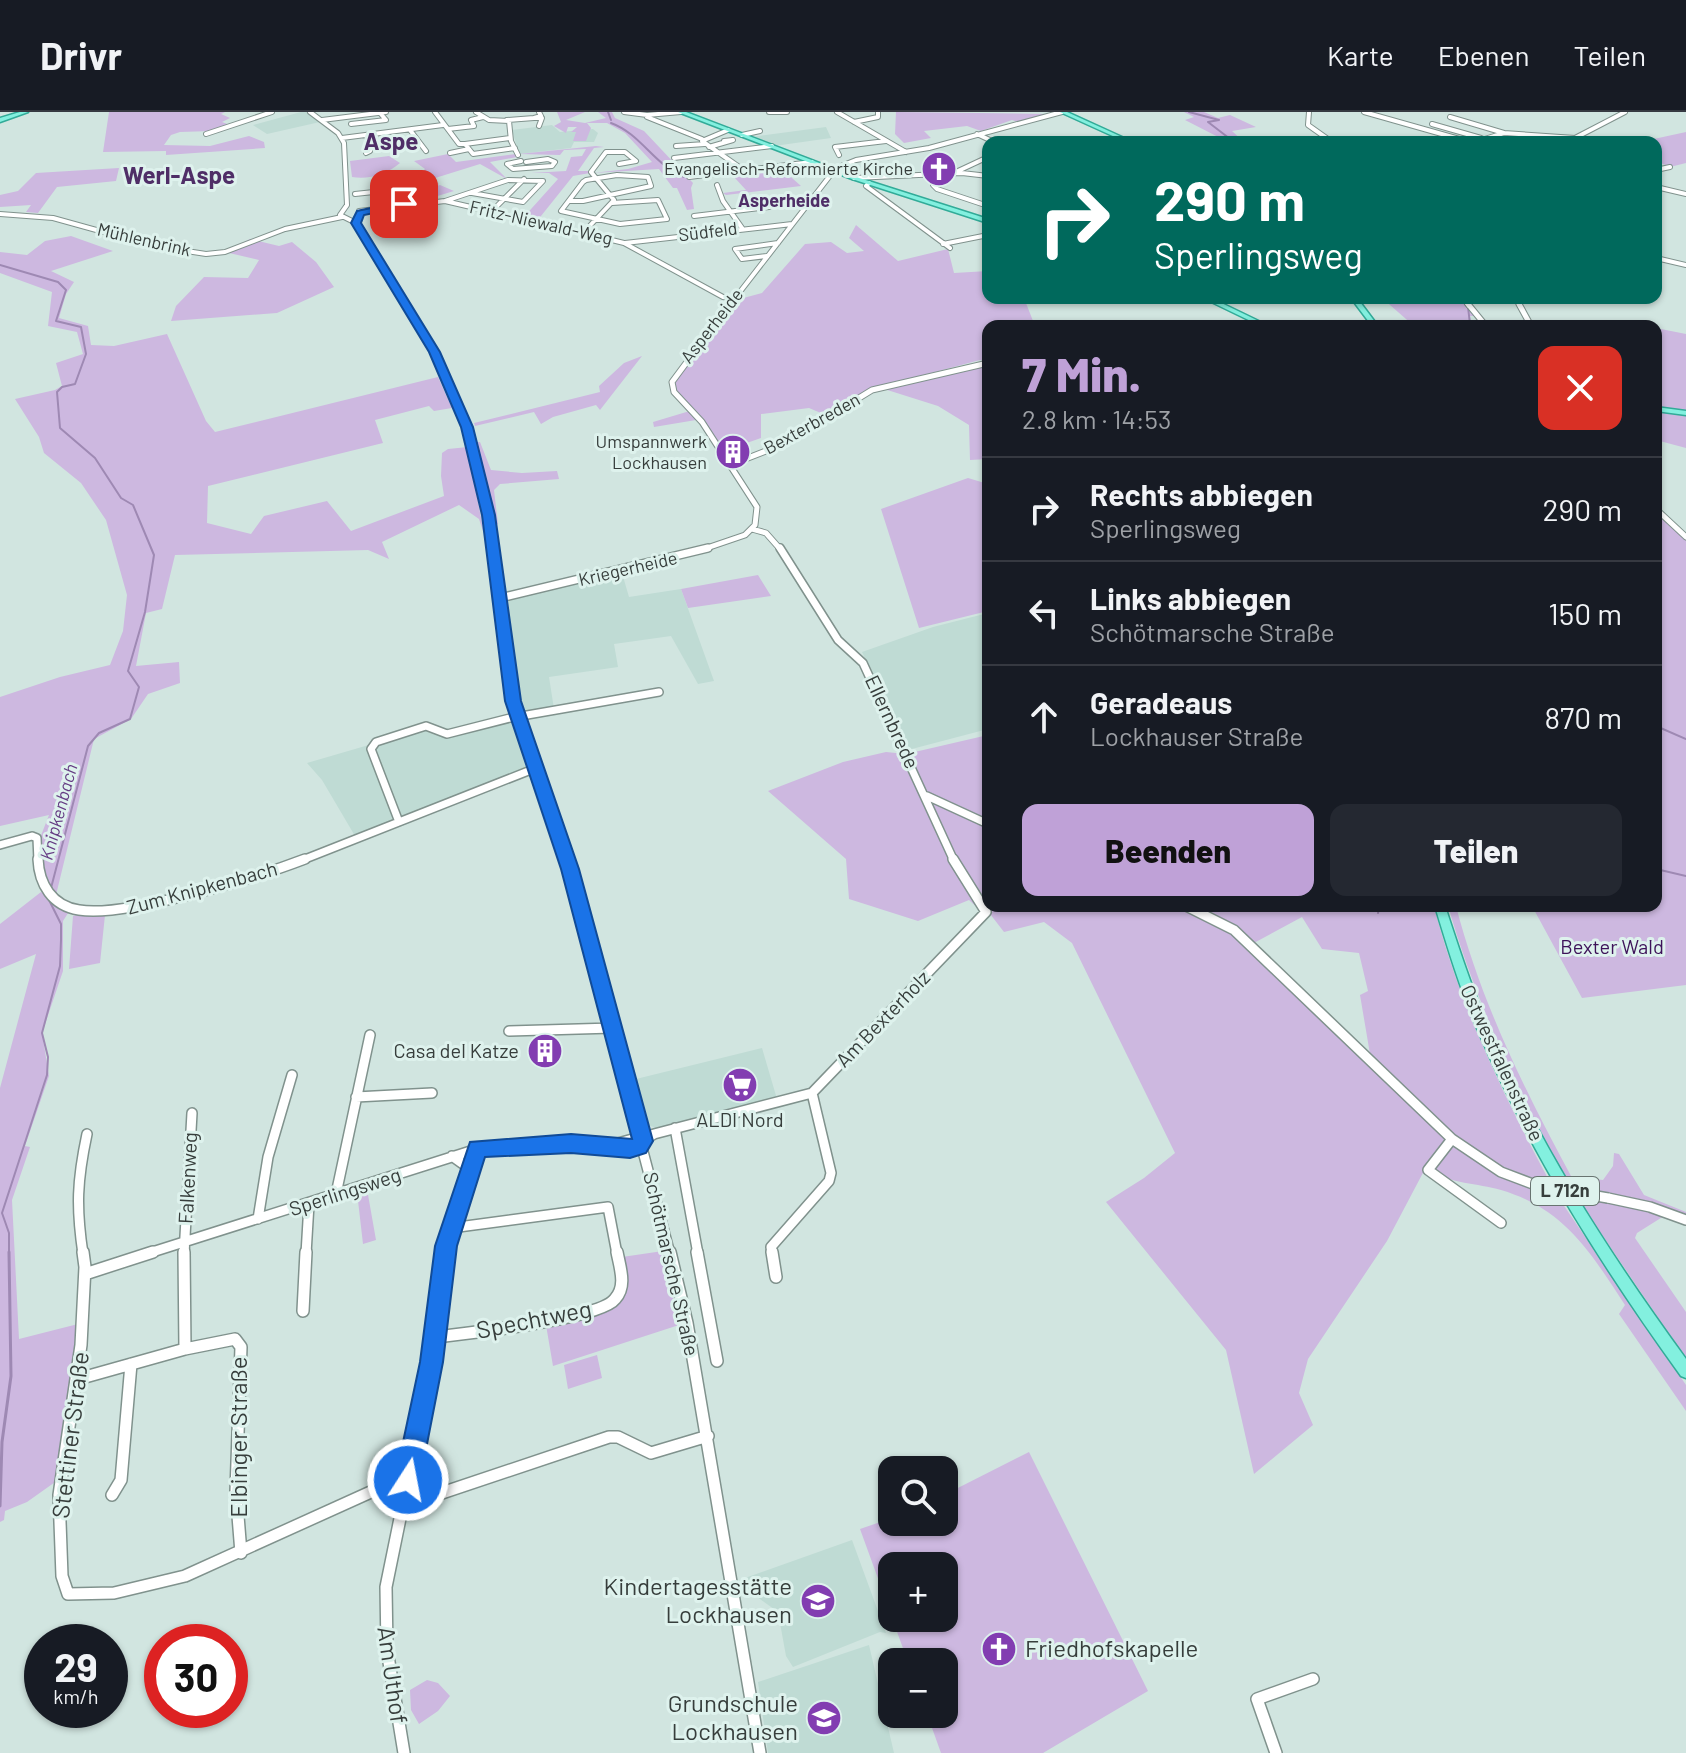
<!DOCTYPE html>
<html lang="de">
<meta charset="utf-8">
<style>
:root{--surface:#171b24;--page:#242831;--text:#f1f3f6;--muted:#9ea1a6;--line:#363941;--accent:#bfa1d7}
body{margin:0;font-family:Barlow,sans-serif;background:var(--page);color:var(--text);height:100vh;display:flex;flex-direction:column;font-size:30px;white-space:nowrap}
*{box-sizing:border-box;margin:0}
p{font-size:26px;color:var(--muted)}
.icon{flex:none;width:44px;height:44px;fill:none;stroke:currentColor;stroke-width:2;stroke-linecap:round;stroke-linejoin:round}
.map{position:relative;flex:1;overflow:hidden}
.sheet{position:absolute;left:982px;top:208px;width:680px;height:592px;display:flex;flex-direction:column;background:var(--surface);border-radius:16px;box-shadow:0 2px 6px #0004}
.sheet>*{flex:none}
.banner{position:absolute;left:982px;top:24px;width:680px;height:168px;border-radius:16px;box-shadow:0 2px 6px #0004;background:#00695c;color:#fff;overflow:hidden}
.controls{position:absolute;left:878px;top:1344px;display:grid;gap:16px}
.controls a{display:grid;place-items:center;width:80px;height:80px;border-radius:16px;background:var(--surface);box-shadow:0 2px 6px #0004;font-size:40px}
.speed{position:absolute;left:24px;top:1512px;display:flex;gap:16px;font-size:40px;font-weight:700;text-align:center}
.speed>*{display:grid;place-content:center;width:104px;height:104px;border-radius:50%;background:var(--surface);box-shadow:0 2px 6px #0004;line-height:1}
.speed small{font-size:20px;font-weight:400}
.speed .limit{border:12px solid #d22;background:#fff;color:#111}
.pin{position:absolute;display:grid;place-items:center;width:68px;height:68px;color:#fff;margin:-34px;border-radius:16px;box-shadow:0 4px 12px #0006}
.me{position:absolute;width:88px;margin:-44px;rotate:11deg;stroke-linejoin:round;filter:drop-shadow(0 0 6px #0008)}
.turn{display:flex;align-items:center;gap:28px;height:168px;padding:0 40px;font-size:36px}
.turn .icon{width:104px;height:104px;stroke-width:2.5}
.turn b{display:block;font-size:56px;line-height:68px}
.round{display:grid;place-items:center;flex:none;width:84px;height:84px;border-radius:16px;background:var(--page)}
.overview{display:flex;align-items:center;justify-content:space-between;height:136px;padding:0 40px}
h1{font-size:48px;font-weight:800;line-height:60px;color:var(--accent)}
.button{display:flex;gap:16px;margin-top:auto;padding:16px 40px}
.button a{flex:1;height:92px;border-radius:16px;background:var(--accent);color:#111;font-size:32px;font-weight:800;line-height:92px;text-align:center}
.button a+a{background:var(--page);color:var(--text)}
ul{padding:0;list-style:none}
li{display:flex;align-items:center;gap:24px;height:104px;padding:0 40px;border-top:2px solid var(--line)}
li div{flex:1}
li b{display:block;font-size:30px}
li em{font-style:normal}
header{display:flex;align-items:center;gap:48px;box-sizing:border-box;height:112px;padding:0 40px;background:var(--surface);border-bottom:2px solid var(--line)}
header strong{font-size:38px}
nav{display:flex;gap:44px;margin-inline-start:auto;font-size:28px}
.map>svg:first-child{display:block}
</style>
<header>
<strong>Drivr</strong>
<nav><a>Karte</a><a>Ebenen</a><a>Teilen</a></nav>
</header>
<div class="map">
<svg width="1686" height="1641" viewBox="0 0 1686 1641">
<rect width="100%" height="100%" fill="#d1e5e0"/>
<path fill="#bfdbd4" d="M301,0H307L320,10L267,22L253,13Z
M552,13L560,20L593,17L598,21L594,30H574L571,36L519,42L512,18Z
M826,15L831,26L774,34L751,25Z
M622,461L629,485L681,477L714,569L698,572L671,524L614,532L618,555L549,565L554,597L520,604L513,572L505,487Z
M988,501V617L908,638L862,540L933,515Z
M512,608L516,609L530,655L355,724L322,668L307,651L427,616L443,624Z
M762,936L777,987L656,1016L648,1013L636,967Z
M852,1428L886,1521L880,1520L793,1555L786,1544L778,1500L746,1477L745,1466Z
M869,1533L894,1641H768L758,1570Z"/>
<path fill="#cdb8e0" d="M109,0H225L221,2L230,6L222,10L230,13L212,19L180,20L171,23L164,33L210,34L249,24L264,30L265,36L166,43V39L103,40Z
M557,0H585L566,8L585,11L606,6L598,0H612L615,6L644,19L693,71L691,76L694,97L687,98L677,76H673L659,57L593,61L628,57L652,50L625,21L607,11H587L591,16L586,29H573L576,20H571L577,15H568L566,21L554,14L561,10Z
M896,0L1047,2L1058,0L1018,10L1012,8L981,19L967,14L924,19L931,26L904,31L895,22Z
M1184,0H1204L1218,6L1230,3L1256,15L1232,19L1244,30H1228L1185,8L1194,5Z
M1686,20V51L1670,55L1656,49V30H1640Z
M596,34L604,35L594,36L578,59H590V61L573,64L537,109L523,106L558,67L549,61H531L566,59L571,45L582,44L586,37L564,38L560,43L519,42Z
M448,42L456,50L516,42L517,45L490,50L507,67L480,52L432,67L439,72L436,74L440,73L454,79L431,86L415,83L429,76L410,71L425,57L414,49Z
M389,44L400,51C387,62 369,68 352,65L350,49Z
M119,56L116,69L57,75L38,101L26,100L31,93L0,95V83L18,79L36,61Z
M783,58L801,74L726,83L723,81L746,78L734,65Z
M856,113L898,149L948,137L954,161L988,159V186H1024L1035,214H988V249L980,248L871,277L828,304L809,296L761,302V326L724,339L702,307L654,315L653,310L693,298L675,277L674,269L736,188L762,181L805,132L831,130L847,141L864,139L849,126Z
M71,124L113,139L51,159L74,170L66,182L59,206L88,214L91,233L114,234L167,222L206,309L215,320L438,265L452,296L434,299L429,294L375,308L383,331L208,374L207,411L251,422L264,404L327,389L351,419L444,384L441,364L442,341L448,337L468,335L484,422L479,407L459,393L382,430L389,447L368,438L175,443L162,497L146,501L136,554L179,550L180,571L148,582L131,607L94,627L56,783L44,774L40,726L49,703L0,714V585L60,565L110,553L123,519L127,483L106,408L81,371L44,341L39,325L15,287L55,278L62,274L56,251L83,242L77,220L48,214L52,180L0,161V140L27,143L45,129Z
M250,127L279,134L292,130L316,150L334,175L277,201L171,209L176,194L204,165L248,166L259,148L225,140Z
M1382,186H1460L1477,204H1470L1471,210L1425,209L1472,214H1414Z
M1656,216L1686,222V299L1656,296Z
M642,244L600,298L596,293L553,305L541,312L534,300L475,314L474,311L600,280L599,274L624,251Z
M988,252V347L970,348L969,313L938,294L881,276Z
M1656,300L1686,303V336L1656,328Z
M475,330H480L491,358L522,361L557,359L559,367L500,372L494,378L498,412L493,413Z
M968,366L988,372V499L919,516L881,397Z
M1656,401L1686,426V873L1582,886L1532,794H1656Z
M758,463L771,484L688,496L681,477Z
M988,623V794H1434C1459,892 1503,983 1551,1072L1500,1055L1455,1026L1370,942L1360,883L1368,879L1359,841L1322,837L1302,805L1252,832L1448,1027L1425,1057L1387,1129L1308,1247L1299,1281L1313,1313L1254,1362L1226,1238L1106,1090L1144,1066L1175,1041L1072,831L1044,810L1004,820L987,798L982,800L969,788L918,809L849,787L846,747L768,679L843,650L886,640L906,642Z
M41,780L70,798L63,809V859L42,921L49,964L25,1034L30,1035L12,1088L19,1227L78,1212L58,1368L27,1390L5,1399L4,1408L0,1410V976L36,842L0,857V812Z
M1448,794H1456C1481,890 1524,977 1571,1064L1603,1068L1613,1054L1614,1041L1619,1042L1644,1083L1686,1100V1105L1635,1087L1571,1075C1520,984 1477,894 1448,794Z
M86,801L105,803L100,851L69,857L73,804Z
M1448,1035H1454L1495,1062L1556,1082L1686,1273V1299L1619,1202L1625,1193C1591,1141 1565,1097 1501,1078C1477,1071 1451,1072 1430,1058Z
M367,1077L376,1128L363,1132L357,1080Z
M1577,1086L1634,1095L1664,1104L1637,1121L1635,1126L1686,1200V1247Z
M663,1139L679,1213L553,1254L546,1213L614,1194L622,1145Z
M597,1243L602,1266L568,1277L564,1253Z
M1029,1340L1148,1579L1043,1641H941L927,1602H944V1550H908L892,1506H944V1454H892V1505L860,1417L892,1406V1410H944V1383Z
M427,1568L438,1571L450,1584L438,1599L419,1612L411,1598L410,1578Z"/>
<g fill="none" stroke-linecap="round" stroke-linejoin="round">
<path stroke="#9e89b3" stroke-width="2" d="M608,0L611,8
M1189,0L1219,8L1208,10L1234,30
M611,11C641,22 654,53 684,65
M0,153L58,170L66,178L56,209L81,215L86,242L75,272L62,275L57,280L60,316L95,346L121,386L133,393L154,443L145,500L128,559L139,575L130,607L99,621L88,634L51,776
M1459,186L1468,195L1470,212L1466,214
M1656,614L1686,627
M1656,757L1686,764
M1378,801L1380,794
M9,1142V1121L2,1101L47,963L48,945L42,921L60,854L61,828V812L49,788"/>
<path stroke="#9e89b3" stroke-width="3" d="M0,1394L2,1330L11,1264L9,1140"/>
<defs>
<path id="minor-far4" d="M310,0L338,21L344,31L347,93L340,103L356,111L407,194
M435,0L459,32H465L473,42L515,36
M476,0L489,8L509,9L511,29L518,43
M539,0L541,4L534,6H542L539,14
M624,0L647,3L681,0
M769,0H787
M837,0L906,40
M1309,0L1308,13L1332,30
M1364,0L1470,30
M647,5L702,27
M1450,5L1504,21
M322,8L386,0
M507,8L534,6
M854,10L878,5V0
M351,12L386,8L380,1
M1432,12L1481,26
M448,17L474,14L471,8L483,5
M410,18L426,39
M728,18L702,29L742,57
M206,22L272,0
M977,22L994,30
M742,23L760,19
M342,26L443,13
M1475,30L1504,21L1575,26L1625,0
M465,32L510,26
M676,34L705,32
M709,35L733,28L724,29
M366,41L370,39L367,24
M450,41L469,37
M839,43L835,35L886,29
M674,46L772,34
M521,49L507,52L513,57L552,54L555,50L548,47L526,50
M1656,58L1670,55
M958,59L988,45
M935,62L933,73L937,77L988,94
M689,65L812,50
M854,66L962,61L988,64
M869,71L866,74L950,136
M717,73L723,89L742,116
M1656,75L1686,82
M355,82L383,79L429,87
M445,89L508,68L543,69L523,90L472,81
M569,89H583L651,74L648,65L617,63L586,68L583,70L561,99L620,112L667,107L658,88L612,91
M359,99L445,89L583,121L624,131L723,185L735,187
M491,100L524,67
M0,102L53,106L154,134L206,142L225,140L285,117L342,105
M694,104L769,95
M583,121L614,88L591,60L606,40H625L636,49L619,52
M625,131L792,112
M943,132L988,123
M767,144L742,147L735,137L778,131
M1656,146L1686,153
M1463,186L1469,194
M1516,186L1520,194
M729,194L836,56L856,48L929,36L1062,0"/>
<path id="minor-far3" d="M405,192C455,272 480,345 493,438
M1468,192L1486,214
M1519,192L1531,214
M730,353L784,332L872,278L988,251
M1656,397L1686,425
M752,417L766,421L781,438
M701,438L745,423L755,413L757,395L702,310L674,280L672,270L730,192"/>
<path id="minor-far2" d="M492,436L513,589L567,749
M780,436L838,528L863,551L954,749
M500,486L708,436
M927,684L988,712
M399,710L371,637L376,630L426,614L447,622L510,606L659,580
M0,733L32,724L37,726L38,749
M300,749L536,656"/>
<path id="minor-far1" d="M38,747C39,772 52,794 79,798C125,806 258,765 305,747
M566,747L670,1142
M1186,794L1234,818L1452,1027L1501,1060L1538,1074
M509,919L613,916
M356,985L432,981
M675,1016L698,1142
M1452,1027L1428,1058L1501,1111
M611,1033L636,1026L643,1029
M452,1044L466,1054L469,1061
M336,1082L370,923
M1608,1086L1650,1095L1686,1108
M258,1107L268,1045L292,963
M451,1116L608,1095L617,1142
M83,1142C76,1095 77,1069 87,1022
M146,1142L477,1037L571,1031L630,1036L654,1022L812,981L986,800L953,747
M184,1142L192,1001
M306,1142L309,1092
M445,1142L477,1037
M772,1142L771,1135L829,1069L831,1061L812,981"/>
<path id="minor" d="M83,1140L85,1155L81,1233L59,1383L62,1464L68,1482L114,1481L185,1464L384,1374L408,1368
M184,1140L185,1237
M670,1140L687,1211L760,1641
M697,1140L717,1249
M772,1140L776,1165
M85,1162L153,1140
M303,1199L306,1140
M436,1225C467,1221 600,1207 615,1187C627,1174 620,1156 617,1140
M78,1267L185,1237L235,1227L241,1235L236,1379L241,1441
M112,1383L121,1368L131,1252
M403,1394L609,1325H618L651,1341L708,1324
M404,1641L387,1538L386,1475L432,1250L445,1140
M1276,1641L1257,1587L1313,1567"/>
<path id="major" d="M20,0H28L0,10V6Z
M678,0H686L856,65L988,107V111L852,67Z
M1060,0H1067L1133,30H1126Z
M1203,186H1211L1269,214H1261Z
M1351,186H1357L1378,214H1372Z
M1656,295L1686,299V303L1656,299Z
M1435,794H1445C1459,837 1473,880 1491,921C1542,1038 1611,1144 1686,1247V1266L1681,1264C1603,1156 1532,1044 1479,921C1461,880 1448,837 1435,794Z"/>
</defs>
<use href="#minor-far4" stroke="#80928d" stroke-width="6"/>
<use href="#minor-far3" stroke="#80928d" stroke-width="7"/>
<use href="#minor-far2" stroke="#80928d" stroke-width="10"/>
<use href="#minor-far1" stroke="#80928d" stroke-width="12"/>
<use href="#minor" stroke="#80928d" stroke-width="14"/>
<use href="#major" stroke="#32ab98" stroke-width="3"/>
<use href="#minor-far4" stroke="#fff" stroke-width="4"/>
<use href="#minor-far3" stroke="#fff" stroke-width="5"/>
<use href="#minor-far2" stroke="#fff" stroke-width="7"/>
<use href="#minor-far1" stroke="#fff" stroke-width="9"/>
<use href="#minor" stroke="#fff" stroke-width="11"/>
<use href="#major" fill="#83f0df" fill-rule="evenodd"/>
<defs>
<path id="minor-bridge" d="M1538,1074L1608,1086"/>
</defs>
<use href="#minor-bridge" stroke="#80928d" stroke-width="12" stroke-linecap="butt"/>
<use href="#minor-bridge" stroke="#fff" stroke-width="9"/>
</g>
<path fill="#1a73e8" stroke="#114b97" stroke-width="2" d="M404,89L407,94L364,103L361,111L440,240L473,315L495,403L521,589L579,757L653,1029L646,1041L630,1046L571,1041L485,1045L457,1134L443,1250L420,1368L417,1377L408,1381L399,1377L395,1368L420,1250L435,1134L470,1030L571,1022L632,1027L561,757L505,589L482,403L461,315L429,240L351,111L357,99Z"/>
<defs>
<symbol id="church-disc" viewBox="-11 -11 22 22"><circle r="9.5" fill="#823db1" stroke="#def2ed"/><path d="M-1.2-6h2.4v3.5h3.3v2.4h-3.3V6h-2.4V-.1h-3.3v-2.4h3.3Z" fill="#fff"/></symbol>
<symbol id="building-disc" viewBox="-11 -11 22 22"><circle r="9.5" fill="#823db1" stroke="#def2ed"/><path d="M-4-6H4V6H1V3H-1V6H-4ZM-2.5-4.3h1.7v1.8h-1.7ZM.8-4.3h1.7v1.8H.8ZM-2.5-1h1.7V.8h-1.7ZM.8-1h1.7V.8H.8Z" fill="#fff"/></symbol>
<symbol id="supermarket-disc" viewBox="-11 -11 22 22"><circle r="9.5" fill="#823db1" stroke="#def2ed"/><path d="M-6-5.5h2.5l.6 2H6L4.5 2H-2.5L-4.4-4H-6ZM-1.5 3.2a1.3 1.3 0 1 0 .1 0ZM3 3.2a1.3 1.3 0 1 0 .1 0Z" fill="#fff"/></symbol>
<symbol id="school-disc" viewBox="-11 -11 22 22"><circle r="9.5" fill="#823db1" stroke="#def2ed"/><path d="M0-5L7-2L0 1L-7-2ZM-4 1L0 2.5L4 1V4Q0 6-4 4Z" fill="#fff"/></symbol>
</defs>
<g fill-rule="evenodd">
<use href="#church-disc" x="919" y="37" width="40" height="40"/>
<use href="#building-disc" x="713" y="320" width="40" height="40"/>
<use href="#building-disc" x="525" y="919" width="40" height="40"/>
<use href="#supermarket-disc" x="720" y="953" width="40" height="40"/>
<use href="#school-disc" x="798" y="1469" width="40" height="40"/>
<use href="#church-disc" x="979" y="1517" width="40" height="40"/>
<use href="#school-disc" x="804" y="1586" width="40" height="40"/>
</g>
<g text-anchor="middle" stroke-width="6" stroke-linejoin="round" paint-order="stroke">
<g font-size="18" fill="#373e3c" stroke="#def2ed" text-anchor="end">
<text x="913" y="63">Evangelisch-Reformierte Kirche</text>
<text x="707" y="336">Umspannwerk<tspan x="707" dy="21">Lockhausen</tspan></text>
</g>
<g font-size="18" font-weight="bold" fill="#4f2e67" stroke="#def2ed">
<text x="784" y="95">Asperheide</text>
</g>
<g font-size="18" fill="#373e3c" stroke="#def2ed">
<text transform="translate(541 111) rotate(13)" y="6">Fritz-Niewald-Weg</text>
<text transform="translate(708 120) rotate(-7)" y="6">Südfeld</text>
<text transform="translate(144 128) rotate(13)" y="6">Mühlenbrink</text>
<text transform="translate(712 214) rotate(-52)" y="6">Asperheide</text>
<text transform="translate(812 312) rotate(-29)" y="6">Bexterbreden</text>
<text transform="translate(628 457) rotate(-13)" y="6">Kriegerheide</text>
</g>
<g font-size="18" font-style="italic" fill="#653c84" stroke="#def2ed">
<text transform="translate(59 700) rotate(-75)" y="6">Knipkenbach</text>
</g>
<rect fill="#def2ed" stroke="#697471" stroke-width="2" x="1531" y="1065" width="68" height="28" rx="6"/>
<g font-size="18" font-weight="bold" fill="#373e3c">
<text x="1565" y="1085">L 712n</text>
</g>
<g font-size="20" fill="#373e3c" stroke="#def2ed">
<text transform="translate(892 610) rotate(65)" y="7">Ellernbrede</text>
<text transform="translate(202 776) rotate(-15)" y="7">Zum Knipkenbach</text>
<text transform="translate(883 907) rotate(-46)" y="7">Am Bexterholz</text>
<text transform="translate(1502 951) rotate(65)" y="7">Ostwestfalenstraße</text>
<text transform="translate(188 1066) rotate(-87)" y="7">Falkenweg</text>
<text transform="translate(345 1080) rotate(-18)" y="7">Sperlingsweg</text>
<text transform="translate(671 1152) rotate(77)" y="7">Schötmarsche Straße</text>
</g>
<g font-size="20" fill="#3d1259" stroke="#def2ed">
<text x="1612" y="842">Bexter Wald</text>
</g>
<g font-size="20" fill="#373e3c" stroke="#def2ed" text-anchor="end">
<text x="519" y="946">Casa del Katze</text>
<text x="740" y="1015" text-anchor="middle">ALDI Nord</text>
</g>
<g font-size="24" font-weight="bold" fill="#4f2e67" stroke="#def2ed">
<text x="391" y="38">Aspe</text>
<text x="179" y="72">Werl-Aspe</text>
</g>
<g font-size="24" fill="#373e3c" stroke="#def2ed">
<text transform="translate(534 1208) rotate(-11)" y="8">Spechtweg</text>
<text transform="translate(71 1323) rotate(-83)" y="8">Stettiner Straße</text>
<text transform="translate(239 1325) rotate(-90)" y="8">Elbinger Straße</text>
<text transform="translate(392 1563) rotate(82)" y="8">Am Uthof</text>
</g>
<g font-size="24" fill="#373e3c" stroke="#def2ed" text-anchor="end">
<text x="792" y="1483">Kindertagesstätte<tspan x="792" dy="28">Lockhausen</tspan></text>
<text x="1025" y="1545" text-anchor="start">Friedhofskapelle</text>
<text x="798" y="1600">Grundschule<tspan x="798" dy="28">Lockhausen</tspan></text>
</g>
</g>
</svg>
<div class="controls">
<a><svg class="icon" aria-label="search" viewBox="0 0 24 24"><circle cx="10" cy="10" r="6"/><path d="M15 15l6 6"/></svg></a>
<a>+</a>
<a>−</a>
</div>
<div class="speed"><div>29<small>km/h</small></div><div class="limit">30</div></div>
<div class="pin" style="left:404px;top:92px;background:#d93025"><svg class="icon" aria-label="arrive" viewBox="0 0 24 24"><path d="M6 21V4h12l-3 4 3 4H6"/></svg></div>
<svg class="me" style="left:408px;top:1368px" viewBox="-20 -20 40 40"><circle r="17" fill="#1a73e8" stroke="#fff" stroke-width="3"/><path d="M0-11L8 9 0 5-8 9z" fill="#fff"/></svg>
<div class="banner">
<div class="turn"><svg class="icon" aria-label="right" viewBox="0 0 24 24"><path d="M7 20v-9h11M14 6l5 5-5 5"/></svg><div><b>290 m</b>Sperlingsweg</div></div>
</div>
<section class="sheet">
<div class="overview"><div><h1>7 Min.</h1><p>2.8 km · 14:53</p></div><a class="round" style="background:#d93025;color:#fff"><svg class="icon" aria-label="close" viewBox="0 0 24 24"><path d="M6 6l12 12M18 6L6 18"/></svg></a></div>
<ul>
<li><svg class="icon" aria-label="right" viewBox="0 0 24 24"><path d="M7 20v-9h11M14 6l5 5-5 5"/></svg><div><b>Rechts abbiegen</b><p>Sperlingsweg</p></div><em>290 m</em></li>
<li><svg class="icon" aria-label="left" viewBox="0 0 24 24"><path d="M17 20v-9H6M10 6l-5 5 5 5"/></svg><div><b>Links abbiegen</b><p>Schötmarsche Straße</p></div><em>150 m</em></li>
<li><svg class="icon" aria-label="ahead" viewBox="0 0 24 24"><path d="M12 20V5M6 11l6-6 6 6"/></svg><div><b>Geradeaus</b><p>Lockhauser Straße</p></div><em>870 m</em></li>
</ul>
<div class="button"><a>Beenden</a><a>Teilen</a></div>
</section>
</div>
